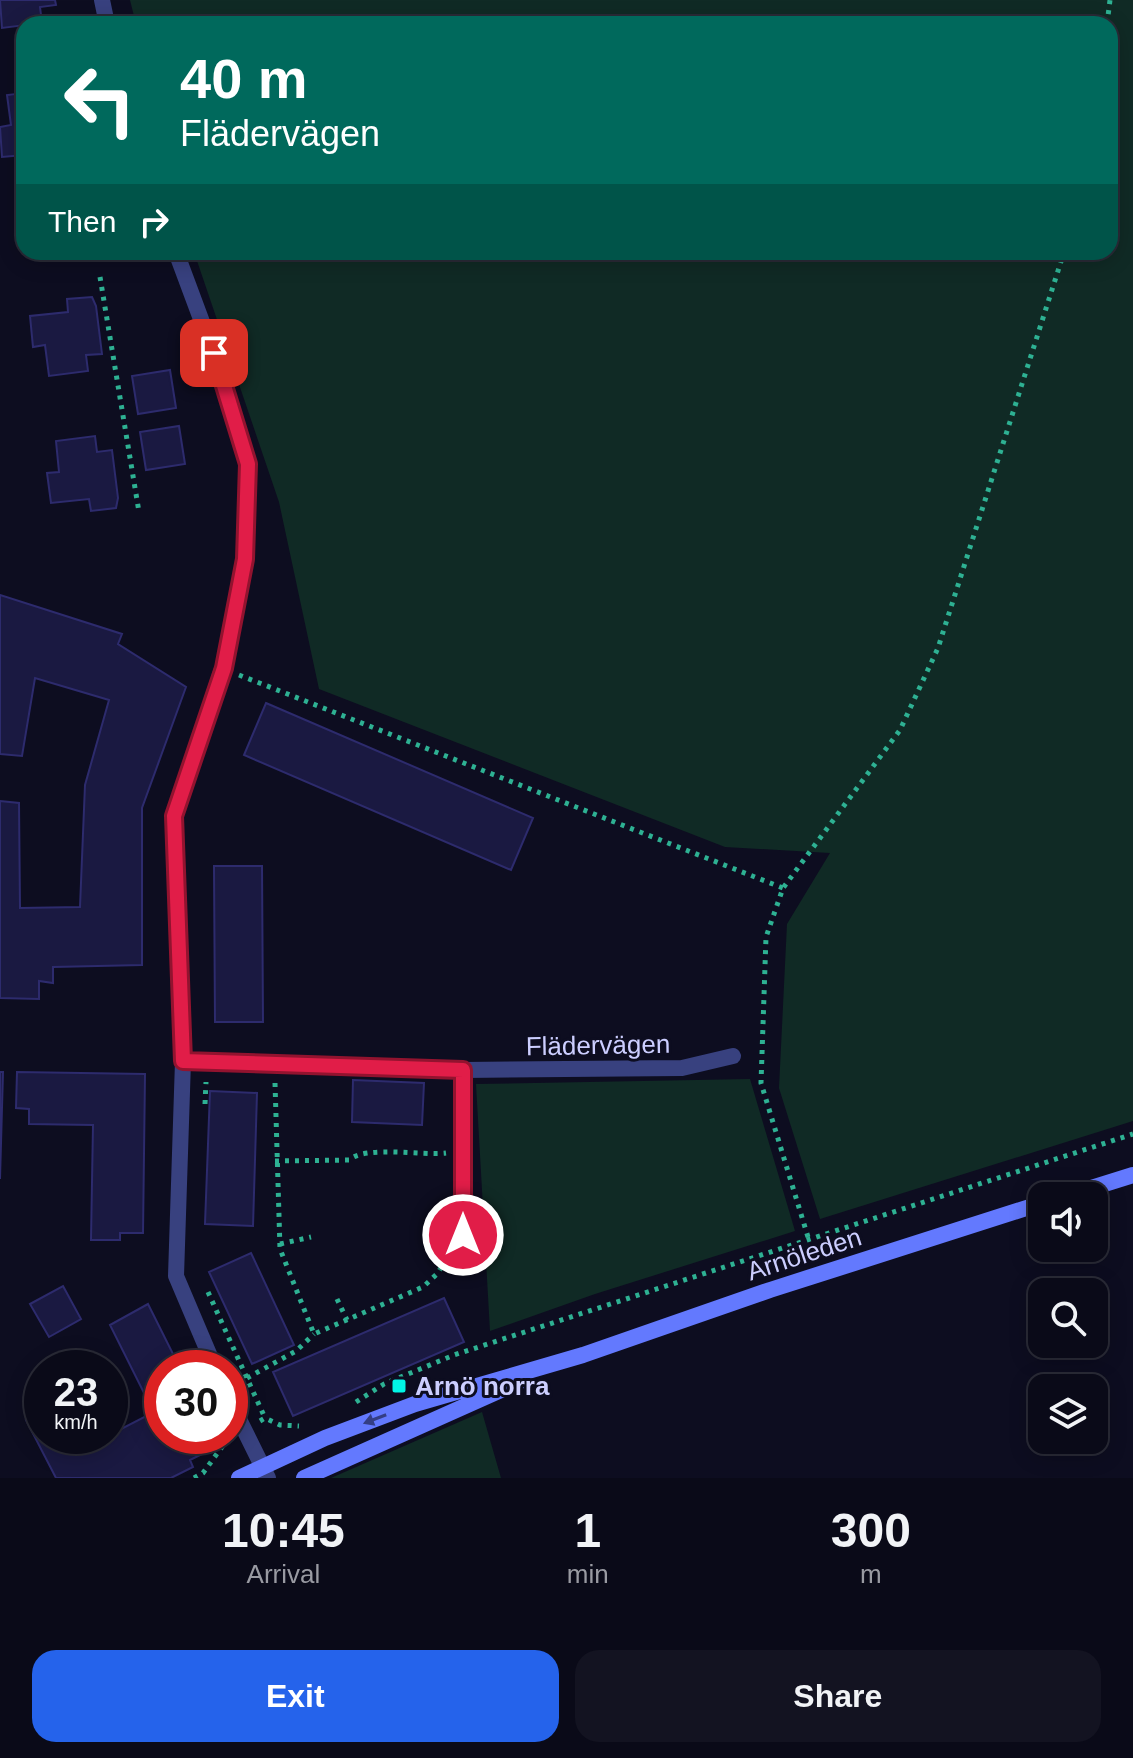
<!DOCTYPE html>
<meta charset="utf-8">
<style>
:root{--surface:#0a0a18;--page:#131321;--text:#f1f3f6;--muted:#999aa2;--line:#2a2b37;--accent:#2563eb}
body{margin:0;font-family:Helvetica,sans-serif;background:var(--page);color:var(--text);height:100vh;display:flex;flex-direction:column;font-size:30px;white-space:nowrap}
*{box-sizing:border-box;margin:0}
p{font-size:26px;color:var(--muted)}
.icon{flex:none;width:44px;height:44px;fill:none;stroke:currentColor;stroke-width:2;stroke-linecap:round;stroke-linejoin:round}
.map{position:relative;height:1478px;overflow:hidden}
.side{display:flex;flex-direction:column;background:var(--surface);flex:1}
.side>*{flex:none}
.guide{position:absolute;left:16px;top:16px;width:1102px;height:244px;border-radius:24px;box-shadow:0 4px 20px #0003,0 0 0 2px var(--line);background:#00695c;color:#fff;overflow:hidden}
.controls{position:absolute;left:1028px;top:1182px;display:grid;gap:16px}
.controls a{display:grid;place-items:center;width:80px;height:80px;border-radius:16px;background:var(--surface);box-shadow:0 4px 20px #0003,0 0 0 2px var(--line);font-size:40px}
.speed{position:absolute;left:24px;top:1350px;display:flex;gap:16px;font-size:40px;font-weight:700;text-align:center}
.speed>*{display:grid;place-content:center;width:104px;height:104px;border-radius:50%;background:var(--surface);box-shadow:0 4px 20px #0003,0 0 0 2px var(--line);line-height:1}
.speed small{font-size:20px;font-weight:400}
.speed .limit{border:12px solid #d22;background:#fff;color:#111}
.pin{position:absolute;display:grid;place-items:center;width:68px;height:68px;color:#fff;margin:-34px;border-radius:16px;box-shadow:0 4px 12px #0006}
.me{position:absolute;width:88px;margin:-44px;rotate:0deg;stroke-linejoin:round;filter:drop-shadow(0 0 6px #0008)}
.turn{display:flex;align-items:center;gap:28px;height:168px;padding:0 32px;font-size:36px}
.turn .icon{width:104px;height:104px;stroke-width:2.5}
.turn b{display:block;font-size:56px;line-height:68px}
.then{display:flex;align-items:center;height:76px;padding:0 32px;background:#0003;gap:16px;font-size:30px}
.eta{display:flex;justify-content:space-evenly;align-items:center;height:136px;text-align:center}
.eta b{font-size:48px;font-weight:700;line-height:56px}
.cta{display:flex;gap:16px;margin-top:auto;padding:16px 32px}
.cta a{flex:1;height:92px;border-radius:24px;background:var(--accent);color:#fff;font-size:32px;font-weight:700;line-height:92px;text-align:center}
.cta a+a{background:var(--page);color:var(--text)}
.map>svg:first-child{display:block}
</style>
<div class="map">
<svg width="1133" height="1478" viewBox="0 0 1133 1478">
<rect width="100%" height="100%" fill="#0d0d20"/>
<path fill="#102a25" d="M130,0H1133V1121L820,1219L779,1088L787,924L830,853L725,847L319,689L279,502L194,252H1110V24H136Z
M750,1079L795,1231L595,1294L490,1331L476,1084Z
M482,1412L501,1478H331Z"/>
<path fill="#1a1941" stroke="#2d2b6d" stroke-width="2" d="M0,0H55L56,5L40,7L42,23L2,28Z
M24,93V155L2,157L0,127L11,125L7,95Z
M92,297L96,306L102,354L86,355L88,371L49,376L45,345L33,347L30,316L68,312L67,299Z
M170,370L176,408L138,414L132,376Z
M179,426L185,464L146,470L140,432Z
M95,436L97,452L112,450L118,498L116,508L91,511L89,499L51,503L47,473L59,472L56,441Z
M0,595L122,634L118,644L186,687L142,808V965L53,967V983L39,981V999L0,998V801L19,803L20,908L80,907L85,785L109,700L35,678L22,756L0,754Z
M266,703L533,818L511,870L244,755Z
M214,866H262L263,1022H215Z
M0,1072H3L0,1179Z
M17,1072L145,1074L143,1233H120V1240H91L93,1125L29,1124V1109L16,1108Z
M353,1080L424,1083L422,1125L352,1122Z
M210,1091L257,1093L253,1226L205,1224Z
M251,1253L294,1345L252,1364L209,1272Z
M63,1286L81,1319L49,1337L30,1304Z
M444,1298L464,1342L293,1416L273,1372Z
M148,1304L180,1368H162V1436H214L204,1443L208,1451L190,1460L193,1467L171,1478H56L26,1420L42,1412V1436H95L98,1441L160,1409L151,1390L144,1393L110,1325Z"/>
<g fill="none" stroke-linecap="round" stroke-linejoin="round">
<path stroke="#2eb193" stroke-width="5" stroke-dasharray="4 6" stroke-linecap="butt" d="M1107,24L1110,0
M100,277L139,512
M239,675L783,888
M275,1083L280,1249L314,1334L423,1287L438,1273L452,1247
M205,1104L206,1082
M275,1161L349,1160C366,1145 422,1156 446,1153
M808,1237L761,1083L766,937L783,888L900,730L938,648L1064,252
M280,1244L311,1237
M208,1292L265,1418
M337,1299L347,1320
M247,1378L296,1351L314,1334
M356,1402L384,1384L454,1355L1133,1134
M260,1421L265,1418L280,1425L299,1426
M194,1478L203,1473L227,1440"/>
<path stroke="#38417f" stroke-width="16" d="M102,0L107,24
M176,252L224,381L248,464L245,559L227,654L174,816L183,1061L176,1276L215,1368
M183,1061L463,1070L682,1068L733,1056
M463,1070V1235
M230,1401L268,1478"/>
<path stroke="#6379fe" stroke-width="16" d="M1066,1196L1133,1175
M239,1478L325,1438L415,1404L583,1355L770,1290L1042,1203
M304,1478L519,1382"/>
</g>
<defs><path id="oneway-solid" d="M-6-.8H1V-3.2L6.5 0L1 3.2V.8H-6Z" transform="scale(2)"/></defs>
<use fill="#343e84" href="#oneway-solid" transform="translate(375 1419) rotate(159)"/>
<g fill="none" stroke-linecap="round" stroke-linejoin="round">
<defs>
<path id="route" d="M214,353L248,464L245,559L224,668L174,816L183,1061L463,1070V1235"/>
</defs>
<use href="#route" stroke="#92132f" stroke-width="20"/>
<use href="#route" stroke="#e11d48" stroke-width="14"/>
</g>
<rect fill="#01f6e6" stroke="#0d0d20" stroke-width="3" x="391" y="1378" width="16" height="16" rx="4"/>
<g text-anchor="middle" stroke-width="6" stroke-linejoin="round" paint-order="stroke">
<g font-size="26" fill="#ccceff" stroke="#0d0d20">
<text transform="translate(598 1045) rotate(-1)" y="9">Flädervägen</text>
<text transform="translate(804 1254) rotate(-18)" y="9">Arnöleden</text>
</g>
<g font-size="26" font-weight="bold" fill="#ccceff" stroke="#0d0d20" text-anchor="start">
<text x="415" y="1395">Arnö norra</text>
</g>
</g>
</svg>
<div class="controls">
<a><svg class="icon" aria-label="sound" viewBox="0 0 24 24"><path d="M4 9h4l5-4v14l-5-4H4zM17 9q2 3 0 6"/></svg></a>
<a><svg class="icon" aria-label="search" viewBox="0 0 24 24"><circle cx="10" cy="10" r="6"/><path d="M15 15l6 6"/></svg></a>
<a><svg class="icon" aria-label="layers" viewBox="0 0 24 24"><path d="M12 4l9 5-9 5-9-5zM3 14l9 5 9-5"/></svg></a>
</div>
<div class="speed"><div>23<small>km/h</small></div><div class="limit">30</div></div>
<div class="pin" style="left:214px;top:353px;background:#d93025"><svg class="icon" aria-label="arrive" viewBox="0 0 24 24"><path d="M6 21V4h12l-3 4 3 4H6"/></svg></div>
<svg class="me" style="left:463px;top:1235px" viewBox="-20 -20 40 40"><circle r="17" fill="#e11d48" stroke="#fff" stroke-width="3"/><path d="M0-11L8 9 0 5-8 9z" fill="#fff"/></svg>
<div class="guide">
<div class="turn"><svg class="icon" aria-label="left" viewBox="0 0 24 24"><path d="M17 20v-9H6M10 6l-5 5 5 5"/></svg><div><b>40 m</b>Flädervägen</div></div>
<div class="then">Then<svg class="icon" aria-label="right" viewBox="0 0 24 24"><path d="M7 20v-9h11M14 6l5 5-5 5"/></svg></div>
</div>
</div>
<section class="side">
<div class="eta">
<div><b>10:45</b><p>Arrival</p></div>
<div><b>1</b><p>min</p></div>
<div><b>300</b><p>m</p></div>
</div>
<div class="cta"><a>Exit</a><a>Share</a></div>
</section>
